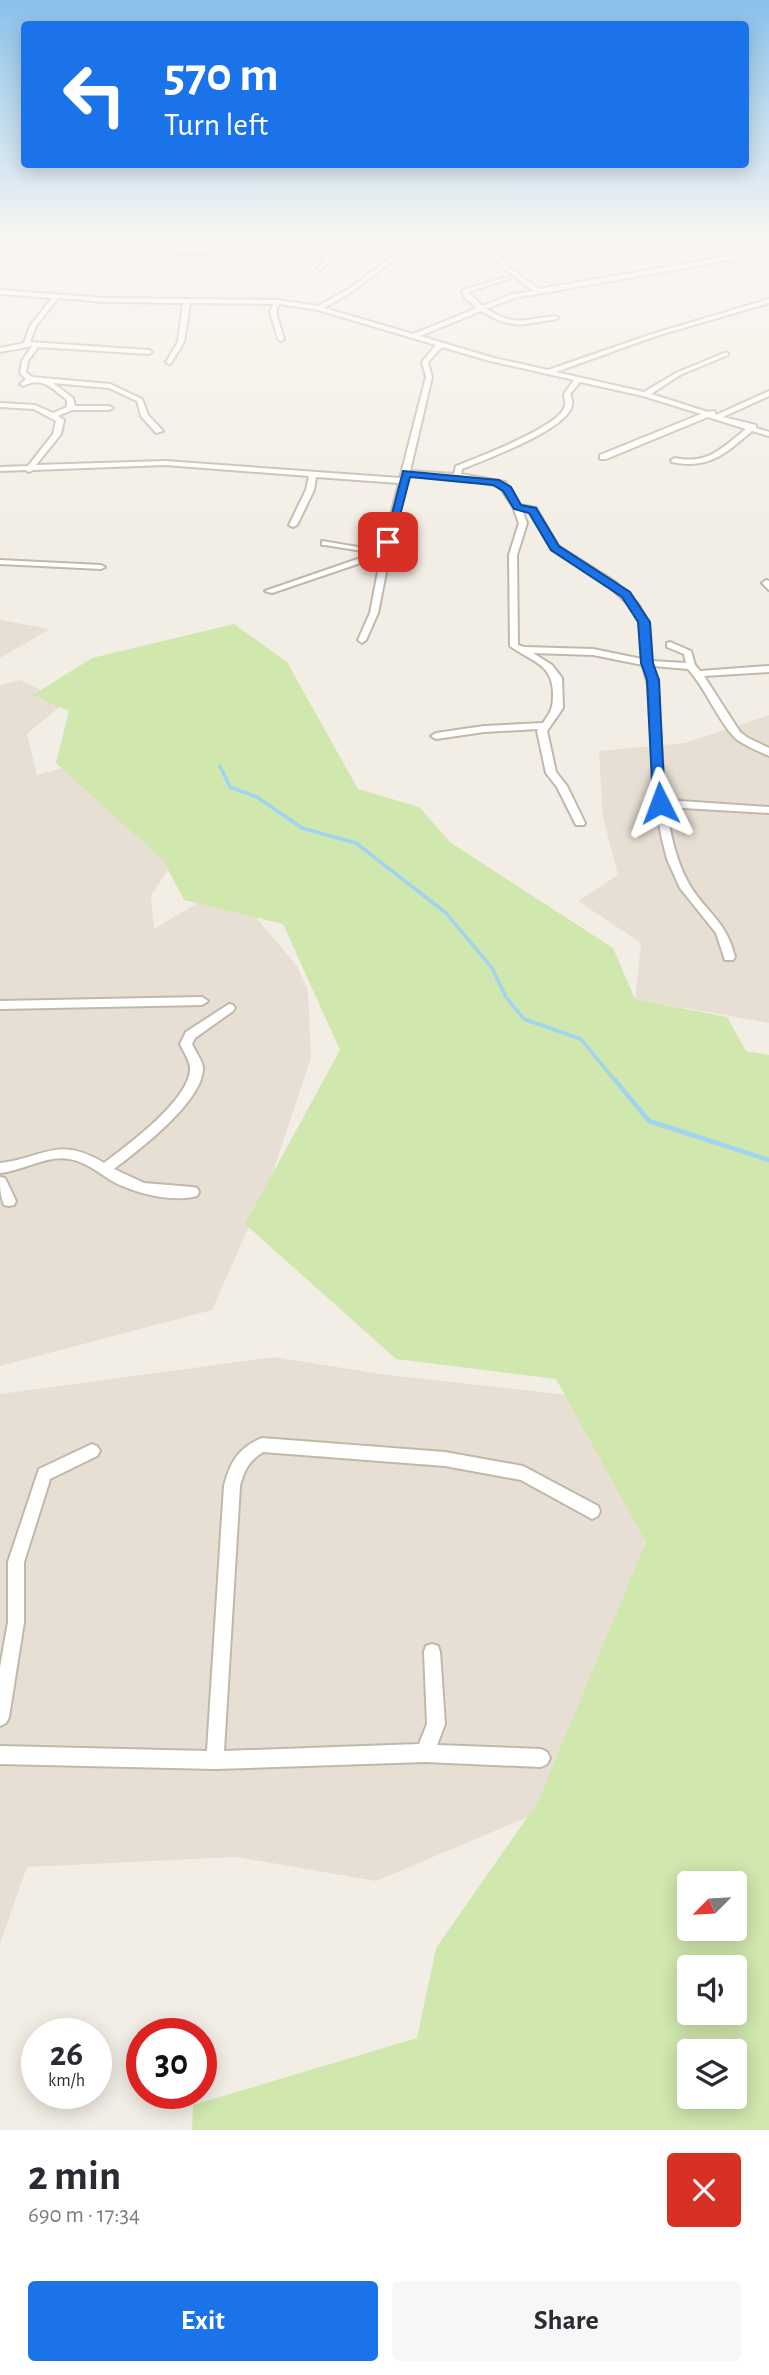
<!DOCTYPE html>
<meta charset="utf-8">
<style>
:root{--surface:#fff;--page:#f7f7f7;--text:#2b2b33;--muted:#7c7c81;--accent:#1a73e8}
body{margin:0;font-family:"Alegreya Sans",sans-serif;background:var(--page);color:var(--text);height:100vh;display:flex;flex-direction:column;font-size:26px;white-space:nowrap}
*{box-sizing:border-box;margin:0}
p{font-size:23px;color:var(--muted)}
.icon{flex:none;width:38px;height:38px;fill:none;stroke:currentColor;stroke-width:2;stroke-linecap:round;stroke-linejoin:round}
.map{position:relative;height:2130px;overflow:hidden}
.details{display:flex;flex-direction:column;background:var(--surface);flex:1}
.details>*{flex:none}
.guide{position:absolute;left:21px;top:21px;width:728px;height:147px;border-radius:7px;box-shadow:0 4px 18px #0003;background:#1a73e8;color:#fff;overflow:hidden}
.needle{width:46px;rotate:246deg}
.tools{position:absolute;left:677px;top:1871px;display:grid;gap:14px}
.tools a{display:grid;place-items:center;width:70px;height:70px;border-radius:7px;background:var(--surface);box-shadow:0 4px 18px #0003;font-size:35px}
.speed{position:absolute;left:21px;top:2018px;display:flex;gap:14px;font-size:35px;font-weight:700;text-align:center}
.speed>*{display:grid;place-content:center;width:91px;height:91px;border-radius:50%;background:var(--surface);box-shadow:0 4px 18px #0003;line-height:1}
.speed small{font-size:18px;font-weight:400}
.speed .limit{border:10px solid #d22;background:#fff;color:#111}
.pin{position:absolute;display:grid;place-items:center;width:60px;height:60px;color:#fff;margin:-30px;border-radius:14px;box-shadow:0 4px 10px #0006}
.me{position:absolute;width:77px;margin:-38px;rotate:357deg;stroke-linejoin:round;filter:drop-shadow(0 0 5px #0008)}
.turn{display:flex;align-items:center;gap:24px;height:147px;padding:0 28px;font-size:32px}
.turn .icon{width:91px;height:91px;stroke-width:2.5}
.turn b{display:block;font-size:49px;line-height:60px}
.round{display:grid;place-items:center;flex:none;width:74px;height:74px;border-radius:7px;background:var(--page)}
.head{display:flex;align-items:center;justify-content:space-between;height:119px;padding:0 28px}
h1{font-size:42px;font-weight:700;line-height:52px}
.primary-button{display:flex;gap:14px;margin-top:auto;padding:14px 28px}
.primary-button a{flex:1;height:80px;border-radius:7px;background:var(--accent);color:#fff;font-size:28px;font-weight:700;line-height:80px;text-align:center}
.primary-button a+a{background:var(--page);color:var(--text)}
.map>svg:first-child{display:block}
</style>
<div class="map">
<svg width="769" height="2130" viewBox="0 0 769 2130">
<rect width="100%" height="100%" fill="#f3eee5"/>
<path fill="#e7dfd3" d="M0,620L50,629L0,658Z
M21,680L65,702L27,734L37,775L77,764L175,858L151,896L154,929L201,901L248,908L297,966L308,991L311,1058L273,1172L212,1310L0,1366V685Z
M769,715V1023L635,999L641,943L578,901L618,875L603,817L599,751L685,743Z
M274,1357L380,1374L577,1396L621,1465L645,1541L642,1583L559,1804L376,1881L236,1857L27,1867L0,1944V1394Z"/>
<path fill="#d0e7ad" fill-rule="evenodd" d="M234,624L287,662L358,789L419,807L451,843L613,948L635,999L727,1017L746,1051L769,1055V2130H192L193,2105L417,2038L436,1948L538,1802L646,1542L556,1379L396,1359L245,1224L340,1050L283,924L184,900L163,860L56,763L69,711L33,695L92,658ZM690,1883H735V1928H690ZM690,1967H735V2012H690ZM690,2051H735V2096H690Z"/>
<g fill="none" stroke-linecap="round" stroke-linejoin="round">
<path stroke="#a0d4f0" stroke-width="3.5" d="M220,766L230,787L257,797L302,828L356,843L446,913L492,968L506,997L524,1019L581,1039L616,1082"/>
<path stroke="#a0d4f0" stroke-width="4.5" d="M615,1080L649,1121L769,1160"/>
<defs>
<path id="minor" d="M99,239H106L115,243L136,246L233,249L307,246L342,239H352L318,248L331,260L320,271L317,269L325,260L313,249C271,254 131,259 99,239Z
M477,239H483L487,243L532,239L529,241L490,246L509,267L539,289L735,255L769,245V249L736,259L514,298L486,309C520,328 521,319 555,316L558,318L557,319C522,324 515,331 481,311L420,336L494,358L548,370L652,334L769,299V303L656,336L556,372L644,392L676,373L724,353H728V355L680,375L651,394L708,412L714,411L716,415L769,391V396L723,417L756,425V428L769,432V436L752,431C726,453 709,470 672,462L671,460L675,458C708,465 722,448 746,429L708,417L606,459H600V455L701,414L643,396L580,382L570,394C571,395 573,404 572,405C569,429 484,460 462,469L461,474L505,482L520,505L536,508L558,546L615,582L638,604L648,622L651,661L686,663L684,654L667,647V643L670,642L691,651L695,665L700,671L769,666V672L704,676L740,732L748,738L769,748V756C760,752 742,744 735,738C717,719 706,689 688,669L653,666L657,686L665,800L769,807V813L666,807C670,833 676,861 689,884C706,913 726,920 735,957L733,960H725L716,933L680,888L667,859L662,839L655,803L648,686L643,665L593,655L533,653L552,665L562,678L563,708L547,731L556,772L567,786L585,823L584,825H576L557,787L546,773L537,731L538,729L484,732L436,739L431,736L436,733L484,726L543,723C552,710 553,708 553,692C552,663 530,661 510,646L509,555L519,523L513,507L499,486L457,478L409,475L390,552L378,613L366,640L362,643L358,640L370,613L381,556L272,593L265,591L375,553L325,545H322V541L382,551L399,483L316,477L314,490L297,525L293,527L289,525L306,490L309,476L165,465L33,470L29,472L25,470L0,471V467L28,466L53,434L56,421L34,409L0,407V403L35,405L53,413L67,407V400C51,388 43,376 23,386L20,384L26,379L20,373L22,361L32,346L0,352V348L24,343L30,326L52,298L0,294V290L105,298L277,300L318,306L349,289L393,256L395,259L353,291L324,308L413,334L477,308L465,298L462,290L511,276V278L468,292L482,306L510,295L533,291L505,269ZM58,298L105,302L183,303L178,342L166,362L169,364L171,363L184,342L190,303L273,304L270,312L278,339L281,341L284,339L276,312L279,304L318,310L436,345L422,362L426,377L400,478L165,461L36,465L61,434L64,420L58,416L72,410H109L113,408L109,406H75L73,398L53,383L109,388L137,401L141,416L156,433L163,431L148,415L142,399L110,384L32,377L26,372L28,361L38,347L149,354L152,352L149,350L30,342L36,326ZM442,347L490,361L574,380L564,394C564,398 566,401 565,405C563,426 476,458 456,466L454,474L410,471L432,377L428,362ZM522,510L530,512L552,550L609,586L631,607L640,622L642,659L593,649L524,647L518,645L517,555L527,523Z
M0,560L101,565L105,567L101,569L0,564Z
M766,580L769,581V590L762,583Z
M202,997L208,1001L202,1005L0,1009V1001Z
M229,1004L233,1005L235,1008L233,1011L195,1038L192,1044C195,1051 203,1061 203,1069C202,1102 139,1150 114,1169L144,1183L192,1187L197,1188L199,1192L197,1196C172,1203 134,1193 112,1181C99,1173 85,1161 69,1159C46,1155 23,1171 0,1173V1163C45,1158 57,1135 104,1163C128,1145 188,1101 190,1070C191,1062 183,1051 180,1044L186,1032Z
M0,1177L5,1178L16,1201L14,1205L9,1206L4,1205C0,1195 0,1187 0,1177Z
M262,1438L445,1452L523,1466L598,1506L600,1511L598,1516L592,1519L521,1480L445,1466L263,1452C249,1461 244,1470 240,1486L224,1751L419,1744L427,1724L424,1652L426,1646L432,1644L438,1646L440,1652L445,1724L437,1745L541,1749L547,1752L550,1758L547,1764L541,1767L425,1762L215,1769L0,1764V1746L207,1751L224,1486C230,1462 239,1447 262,1438Z
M92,1444L97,1446L100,1451L97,1456L50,1479L48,1486L24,1562V1622L9,1717L6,1723L0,1726V1667L8,1622V1562L39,1469Z"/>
<path id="major" d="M4,239H11L0,250V243Z"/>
</defs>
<use href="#minor" stroke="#c1b8aa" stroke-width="4"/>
<use href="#major" stroke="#e4b662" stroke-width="3"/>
<use href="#minor" fill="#fff" fill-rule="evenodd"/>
<use href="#major" fill="#feda92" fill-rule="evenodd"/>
</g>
<linearGradient id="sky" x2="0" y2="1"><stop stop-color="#8bc1eb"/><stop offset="0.45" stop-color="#faf7f3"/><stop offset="1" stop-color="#faf7f3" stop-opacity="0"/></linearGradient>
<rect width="769" height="537" fill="url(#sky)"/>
<path fill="#1a73e8" stroke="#114b97" stroke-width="2" d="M403,471L499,480L511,487L521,505L536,508L559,546L630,592L650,622L653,663L659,680L665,806L653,803L647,680L641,663L638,622L622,597L551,550L529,513L514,509L503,491L493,485L410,477L393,542L384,545Z"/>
</svg>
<div class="tools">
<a><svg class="needle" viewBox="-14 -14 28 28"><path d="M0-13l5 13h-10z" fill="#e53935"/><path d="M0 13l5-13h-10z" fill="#7c7c81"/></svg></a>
<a><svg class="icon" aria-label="sound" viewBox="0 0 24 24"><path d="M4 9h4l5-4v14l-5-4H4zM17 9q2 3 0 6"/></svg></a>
<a><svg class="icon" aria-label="layers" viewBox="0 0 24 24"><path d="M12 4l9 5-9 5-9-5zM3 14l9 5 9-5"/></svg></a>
</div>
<div class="speed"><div>26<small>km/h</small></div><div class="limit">30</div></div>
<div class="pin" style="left:388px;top:542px;background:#d93025"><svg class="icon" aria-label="arrive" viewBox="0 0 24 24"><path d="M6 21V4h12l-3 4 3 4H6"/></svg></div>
<svg class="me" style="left:660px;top:803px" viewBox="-20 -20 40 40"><path d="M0-17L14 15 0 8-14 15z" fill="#1a73e8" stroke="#fff" stroke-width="4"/></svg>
<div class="guide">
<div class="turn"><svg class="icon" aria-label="left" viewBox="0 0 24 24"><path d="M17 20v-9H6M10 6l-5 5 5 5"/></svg><div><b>570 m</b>Turn left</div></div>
</div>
</div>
<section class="details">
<div class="head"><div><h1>2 min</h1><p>690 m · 17:34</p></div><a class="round" style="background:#d93025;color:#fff"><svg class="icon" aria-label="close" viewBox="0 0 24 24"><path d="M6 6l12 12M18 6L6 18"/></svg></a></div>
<div class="primary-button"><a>Exit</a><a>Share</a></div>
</section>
